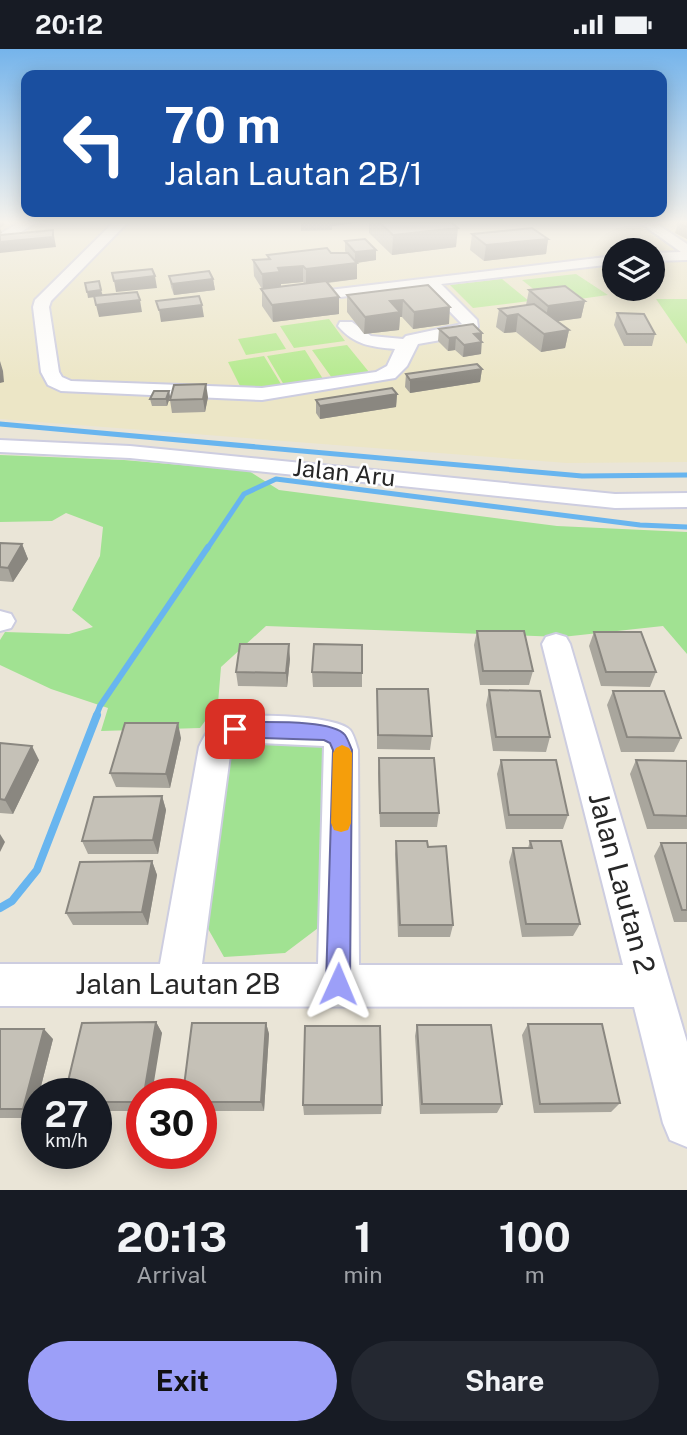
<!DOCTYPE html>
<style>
:root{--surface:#171b24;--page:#242831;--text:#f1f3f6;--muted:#9ea1a6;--accent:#9c9ff8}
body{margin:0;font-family:"Public Sans",sans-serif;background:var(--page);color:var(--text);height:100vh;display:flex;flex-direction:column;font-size:26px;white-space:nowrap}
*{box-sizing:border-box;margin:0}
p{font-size:23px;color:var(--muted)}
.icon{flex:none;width:38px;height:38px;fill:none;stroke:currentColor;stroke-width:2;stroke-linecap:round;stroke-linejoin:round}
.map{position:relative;height:1141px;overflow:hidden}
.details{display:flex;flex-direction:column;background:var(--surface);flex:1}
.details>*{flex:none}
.top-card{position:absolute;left:21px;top:21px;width:646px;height:147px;border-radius:14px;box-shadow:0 4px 18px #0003;background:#1a4fa0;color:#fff;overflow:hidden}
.tools{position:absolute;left:602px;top:189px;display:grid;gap:14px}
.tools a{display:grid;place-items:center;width:63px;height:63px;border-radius:50%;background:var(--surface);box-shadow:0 4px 18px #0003;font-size:35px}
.speed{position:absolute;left:21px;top:1029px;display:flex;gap:14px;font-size:35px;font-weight:700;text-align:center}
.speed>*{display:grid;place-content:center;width:91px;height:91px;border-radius:50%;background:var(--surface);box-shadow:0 4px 18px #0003;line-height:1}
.speed small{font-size:18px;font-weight:400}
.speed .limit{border:10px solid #d22;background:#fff;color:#111}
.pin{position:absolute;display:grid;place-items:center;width:60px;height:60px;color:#fff;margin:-30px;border-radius:14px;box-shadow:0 4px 10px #0006}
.me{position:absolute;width:77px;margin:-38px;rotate:1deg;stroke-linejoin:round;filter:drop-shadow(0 0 5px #0008)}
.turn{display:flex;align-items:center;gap:24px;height:147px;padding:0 28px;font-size:32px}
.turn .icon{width:91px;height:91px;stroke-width:2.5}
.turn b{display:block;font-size:49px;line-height:60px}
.eta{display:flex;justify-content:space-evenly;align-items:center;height:119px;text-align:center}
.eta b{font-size:42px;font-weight:700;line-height:49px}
.button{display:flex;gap:14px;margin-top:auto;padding:14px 28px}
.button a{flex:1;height:80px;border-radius:42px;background:var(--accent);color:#111;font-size:28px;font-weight:700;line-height:80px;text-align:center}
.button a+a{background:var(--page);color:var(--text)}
.status{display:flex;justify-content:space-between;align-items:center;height:49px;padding:0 35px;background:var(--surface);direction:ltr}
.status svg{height:19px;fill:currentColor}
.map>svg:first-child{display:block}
</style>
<div class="status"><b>20:12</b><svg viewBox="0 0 49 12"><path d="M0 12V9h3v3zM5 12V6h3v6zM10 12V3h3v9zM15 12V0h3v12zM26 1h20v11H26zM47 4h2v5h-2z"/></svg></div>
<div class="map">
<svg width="687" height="1141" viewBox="0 0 687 1141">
<rect width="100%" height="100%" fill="#eae5d7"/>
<path fill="#ece6c6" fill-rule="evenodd" d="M0,173H687V413L567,414L0,370ZM614,201H653V240H614Z"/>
<path fill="#a1e292" d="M0,406L124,411L249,422L279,441L557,477L687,483V605L663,577L562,588L266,577L221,618L218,654L200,679L101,682L108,659L51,640L0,616V591L5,583L69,585L93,578L72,561L100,507L103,478L66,464L52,472L0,473Z
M236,687L323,688L335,705L326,873L285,904L224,908L198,862L220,704Z"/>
<path fill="#b4ea8d" d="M576,225L608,246L551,254L522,231Z
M502,230L529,252L473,259L450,236Z
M656,250H687V295Z
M329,270L345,292L294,299L280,277Z
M276,284L286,300L246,306L238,290Z
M347,296L369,323L332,329L312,301Z
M305,301L323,330L284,336L267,307Z
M264,307L281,335L242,341L228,313Z"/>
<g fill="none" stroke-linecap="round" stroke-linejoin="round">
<path stroke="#68b5ef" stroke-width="5" d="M0,375L582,427L687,426
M207,500L244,445L276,430L640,476L687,478"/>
<path stroke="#68b5ef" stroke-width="6" d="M96,667L100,657L208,498"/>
<path stroke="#68b5ef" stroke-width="8" d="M0,859L12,852L37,821L97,666"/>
<defs>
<path id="minor" d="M20,173H36L9,191H0V185Z
M114,173H128L51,252L49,258L59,323L62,328L71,332L262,339L376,323L387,317L395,300C372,298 354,296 338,277L340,273H352L371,287L403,290L406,287L462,275L425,237L310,252L304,250L302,247L304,244L614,207V215L441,235L477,271L478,278L469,286L418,295L407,317L395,329L262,351L61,342L48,336L41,323L33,258L35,251Z
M639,173H654L687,195V211L653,212V204L681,203Z
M0,391L130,397L615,445L687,444V458L615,459L130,409L0,403Z
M0,562L11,565L15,572L11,579L0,582Z
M556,585L566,588L570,595L687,993V1098L670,1091L663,1074L634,958L0,957V915H160L199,698C205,685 210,677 223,671C241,663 337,666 350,681C354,686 356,695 358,701L359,916H623L542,595L546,588ZM240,693L324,697L318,915H202L231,699Z"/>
</defs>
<use href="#minor" stroke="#cdcde0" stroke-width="4"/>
<use href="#minor" fill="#fff" fill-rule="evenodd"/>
</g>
<path fill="#a9a69d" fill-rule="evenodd" d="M301,173H362L332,177V181L301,182Z
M369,173H451L456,198L392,206L369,184Z
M687,173V190L675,184L678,174Z
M472,185L548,190L546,205L484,212L470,201Z
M345,192L376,211L357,214V230L328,234L339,265L273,273L262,257V240L254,227L253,211L268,210L267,206L331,204H346L345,202ZM303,233L305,235L281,237V235Z
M169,227L213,230L215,241L174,246L171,238Z
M428,236L449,275L413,280L402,268H400L399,281L364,285L347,263V246Z
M529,241L585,252L581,269L557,272L569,281L565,299L541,303L516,283L504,284L496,278L499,260L526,256Z
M617,264L655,285L652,297H624L614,276Z
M439,280L482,284L481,305L463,308L455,301L448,302L438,292Z
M482,320L480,333L410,344L405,338L406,325Z
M169,342L170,348L167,357H152L150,350Z
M397,345L396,358L320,370L316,364V351Z
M208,348L205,363L172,364L170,351Z
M0,494L22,495L28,510L13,533L0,532Z
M477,582L533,622L529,636H480L474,596Z
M594,583L656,623L650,638L601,637L589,597Z
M362,596V638H313L312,623Z
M290,610L287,638L238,637L236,623Z
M377,640L432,687L430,701L377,700Z
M489,641L550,688L546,703L493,702L486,656Z
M613,642L681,689L674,703H621L607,656Z
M181,689L170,739L116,738L110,724Z
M0,694L39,711L13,765L0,764Z
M379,709L439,764L437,778H380L378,724Z
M501,711L568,766L563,780H506L497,725Z
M636,711L687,712V780H647L630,725Z
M162,747L166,761L158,805H88L82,792Z
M396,792L428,798L453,876L450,888H398L395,805Z
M530,792L580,875L573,887L522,888L509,813L513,799H528Z
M661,794H687V873H674L654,807Z
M152,812L157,826L148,876H73L66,864Z
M156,973L162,984L142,1045V1062H96V1045Z
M266,974L269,985L264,1062H201V1045Z
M528,975L620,1054L611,1063L534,1064L522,986Z
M417,976L502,1055L497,1064L420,1065L415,987Z
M0,980L53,990L39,1045H37V1055L33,1069H0Z
M303,1056H382L381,1065L304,1066Z"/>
<path fill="#8a8780" d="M0,173H4V176L0,179L2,184L0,185Z
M332,173H362L332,177Z
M458,179L456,198L392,206L393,186Z
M53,181L56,198L0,204V193Z
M548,190L546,205L484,212L486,196Z
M376,201V211L355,214V203Z
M357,214V230L306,236V220Z
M303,217V233L281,235V240L263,242L262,225L278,219Z
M155,227L157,239L116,243L114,232Z
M213,230L215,241L174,246L172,235Z
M101,241L103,247L88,249L87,243Z
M339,248V265L273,273L272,256Z
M140,251L142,263L99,268L96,256Z
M403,251L402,268H400L399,281L364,285L365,268L390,252Z
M585,252L581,269L545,274L548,257Z
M202,256L204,268L161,273L159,261Z
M450,258L449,275L413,280L414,263Z
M518,265L516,283L504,284L507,267Z
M569,281L565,299L541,303L544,285Z
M482,284L481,305L463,308L464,296L474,285Z
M456,288L455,301L448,302L449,289Z
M0,312L3,322L4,333L0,334Z
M482,320L480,333L410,344V331Z
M206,335L208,348L205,363L203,350Z
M169,342L170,348L167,357L166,350Z
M397,345L396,358L320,370V357Z
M22,495L28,510L13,533L8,519Z
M289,595L290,610L287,638L286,624Z
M178,674L181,689L170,739L166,725Z
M32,697L39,711L13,765L5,751Z
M162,747L166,761L158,805L153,791Z
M0,785L5,793L0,803Z
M152,812L157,826L148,876L142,863Z
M156,973L162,984L152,1045H144Z
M266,974L269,985L264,1062L261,1053Z
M44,980L53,990L39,1045H37V1055L33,1069L23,1060Z"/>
<path fill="#c5c1b7" stroke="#8a8780" stroke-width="2" d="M379,173H451L458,179L393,186Z
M687,173V178L678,174L682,173Z
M532,179L548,190L486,196L472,185Z
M53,181V188L0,193V186Z
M365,190L376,201L355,203L345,192Z
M327,199L331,204H348L357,214L306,220L303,217L278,219L280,223L262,225L253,211L270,210L267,206Z
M152,220L155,227L114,232L112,224Z
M209,222L213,230L172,235L169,227Z
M99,232L101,241L87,243L85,234Z
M326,232L339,248L272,256L261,240Z
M428,236L450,258L414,263L403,251L390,252L400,263L365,268L347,246Z
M565,237L585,252L548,257L529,241Z
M137,243L140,251L96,256L94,247Z
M199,247L202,256L159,261L156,252Z
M534,255L569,281L544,285L518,265L507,267L499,260Z
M617,264L644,265L655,285H627Z
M473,275L482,284L474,285L482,293L464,296L456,288L449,289L439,280Z
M477,315L482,320L410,331L406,325Z
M206,335L203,350L170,351L174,336Z
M392,339L397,345L320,357L316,351Z
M154,342H169L166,350H150Z
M0,494L22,495L8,519L0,518Z
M477,582H524L533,622H483Z
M594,583H641L656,623H606Z
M240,595H289L286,624L236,623Z
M314,595L362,596V624L312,623Z
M377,640H428L432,687L378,686Z
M489,641L540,642L550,688H496Z
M613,642H664L681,689L627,688Z
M125,674H178L166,725L110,724Z
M0,694L32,697L5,751L0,750Z
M379,709H434L439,764H380Z
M501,711H556L568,766H509Z
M636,711L687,712V767L654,766Z
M162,747L153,791L82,792L94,748Z
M396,792H427L428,798L446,797L453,876H400Z
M530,792H561L580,875H526L513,799H532Z
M661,794H687V861H682Z
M152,812L142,863L66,864L80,813Z
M156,973L144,1045H142V1053H96V1045H65L82,974Z
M192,974H266L261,1053H201V1045H183Z
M528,975H602L620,1054L540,1055Z
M417,976H491L502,1055H422Z
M305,977H380L382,1056H303Z
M0,980H44L23,1060H0Z"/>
<linearGradient id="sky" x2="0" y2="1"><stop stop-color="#75b4eb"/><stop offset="0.52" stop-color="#f6f3ed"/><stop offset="1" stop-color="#f6f3ed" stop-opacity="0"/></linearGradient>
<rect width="687" height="333" fill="url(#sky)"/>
<path fill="#9c9ff8" stroke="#6567a1" stroke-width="2" d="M235,673C257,674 332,669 345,686C348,690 350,697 352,701L350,935L346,944L338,947L329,944L326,935L333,701L330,694L324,691L235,688L229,685L226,680L229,675Z"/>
<path fill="#f59e0b" d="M342,696L349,699L352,704L351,774L348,781L341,783L334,781L331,774L333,704L336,699Z"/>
<g text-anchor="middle" stroke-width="5" stroke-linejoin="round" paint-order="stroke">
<g font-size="24" fill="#272727" stroke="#fff">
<text transform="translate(344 424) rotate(6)" y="8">Jalan Aru</text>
</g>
<g font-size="28" fill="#272727" stroke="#fff">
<text transform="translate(622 834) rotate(75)" y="10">Jalan Lautan 2</text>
<text x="178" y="945">Jalan Lautan 2B</text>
</g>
</g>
</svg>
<div class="tools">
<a><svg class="icon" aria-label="layers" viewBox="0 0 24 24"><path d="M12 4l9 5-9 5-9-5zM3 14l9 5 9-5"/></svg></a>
</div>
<div class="speed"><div>27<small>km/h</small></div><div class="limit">30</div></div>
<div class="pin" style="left:235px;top:680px;background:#d93025"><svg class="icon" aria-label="arrive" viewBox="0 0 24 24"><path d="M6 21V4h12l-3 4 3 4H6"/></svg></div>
<svg class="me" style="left:338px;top:935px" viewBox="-20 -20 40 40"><path d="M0-17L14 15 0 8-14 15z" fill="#9c9ff8" stroke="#fff" stroke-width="4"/></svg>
<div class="top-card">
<div class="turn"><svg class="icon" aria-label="left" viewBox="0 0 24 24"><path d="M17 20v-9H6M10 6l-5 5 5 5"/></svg><div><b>70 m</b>Jalan Lautan 2B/1</div></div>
</div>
</div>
<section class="details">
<div class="eta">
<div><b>20:13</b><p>Arrival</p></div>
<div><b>1</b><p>min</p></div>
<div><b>100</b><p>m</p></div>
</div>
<div class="button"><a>Exit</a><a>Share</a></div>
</section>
